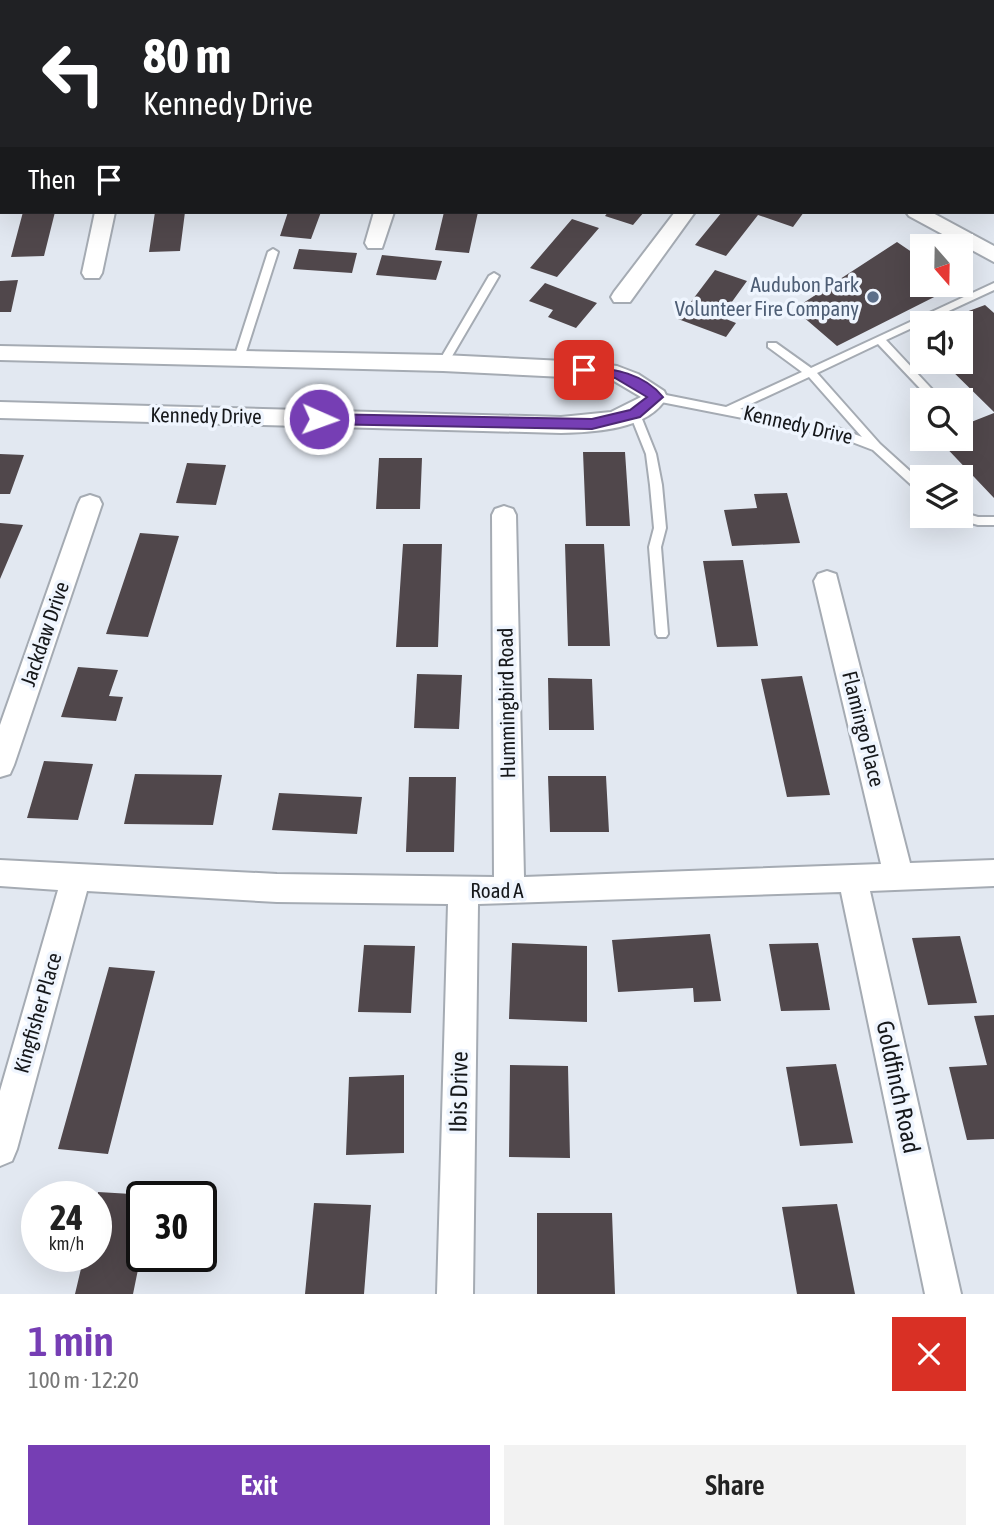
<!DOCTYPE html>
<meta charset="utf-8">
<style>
:root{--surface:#fff;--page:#f2f2f2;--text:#222;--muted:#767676;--accent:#763eb4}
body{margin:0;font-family:"Asap Condensed",sans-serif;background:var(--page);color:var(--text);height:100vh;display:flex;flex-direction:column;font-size:26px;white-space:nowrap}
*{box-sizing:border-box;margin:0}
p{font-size:23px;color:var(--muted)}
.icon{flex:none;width:38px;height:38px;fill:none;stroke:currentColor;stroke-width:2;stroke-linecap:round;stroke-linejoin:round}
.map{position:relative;height:1294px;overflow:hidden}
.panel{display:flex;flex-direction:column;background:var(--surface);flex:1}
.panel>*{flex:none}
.hud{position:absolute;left:0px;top:0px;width:994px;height:214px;box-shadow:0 7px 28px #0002;background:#202124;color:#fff;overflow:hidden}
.needle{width:46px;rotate:160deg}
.buttons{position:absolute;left:910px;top:234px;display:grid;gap:14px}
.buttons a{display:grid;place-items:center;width:63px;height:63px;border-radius:0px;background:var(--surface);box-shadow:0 7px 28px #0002;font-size:35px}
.speed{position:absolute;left:21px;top:1181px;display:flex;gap:14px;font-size:35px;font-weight:700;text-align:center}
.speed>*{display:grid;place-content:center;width:91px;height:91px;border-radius:50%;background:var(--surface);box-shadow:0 7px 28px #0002;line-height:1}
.speed small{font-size:18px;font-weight:400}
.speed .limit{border:4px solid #111;border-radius:10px;background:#fff;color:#111}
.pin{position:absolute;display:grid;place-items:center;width:60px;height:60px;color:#fff;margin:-30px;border-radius:14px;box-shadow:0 4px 10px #0006}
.me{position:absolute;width:77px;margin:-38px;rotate:92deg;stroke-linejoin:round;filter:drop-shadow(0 0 5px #0008)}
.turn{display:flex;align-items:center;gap:24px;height:147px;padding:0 28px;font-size:32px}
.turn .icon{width:91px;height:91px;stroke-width:2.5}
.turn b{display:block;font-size:49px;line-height:60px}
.then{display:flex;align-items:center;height:66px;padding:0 28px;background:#0003;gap:14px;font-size:26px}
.round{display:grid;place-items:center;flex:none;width:74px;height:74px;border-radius:0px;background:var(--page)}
.overview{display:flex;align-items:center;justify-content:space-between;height:119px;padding:0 28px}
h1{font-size:42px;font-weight:600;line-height:52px;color:var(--accent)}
.cta{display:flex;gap:14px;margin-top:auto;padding:14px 28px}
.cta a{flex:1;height:80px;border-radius:0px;background:var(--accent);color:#fff;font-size:28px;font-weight:600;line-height:80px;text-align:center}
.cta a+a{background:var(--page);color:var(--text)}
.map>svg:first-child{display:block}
</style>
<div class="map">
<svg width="994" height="1294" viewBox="0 0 994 1294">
<rect width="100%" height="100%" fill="#e2e8f1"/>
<path fill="#50474b" d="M23,212H55L44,256L11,257Z
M155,212H185L180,251L149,252Z
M288,212H321L311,239L280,236Z
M444,212H478L469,253L435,250Z
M608,212H644L633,225L605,216Z
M722,212H804L793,227L758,215L726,256L695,245Z
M572,219L599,228L557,277L530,268Z
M897,242L922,259V285H958L837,346L794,309Z
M299,249L357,253L352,273L293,269Z
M382,255L442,261L436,280L376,275Z
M715,270L747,281L721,317L736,323L726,337L678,319Z
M18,280L11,312H0V281Z
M545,283L597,303L576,328L548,317L553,310L529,301Z
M985,305L994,313V412L943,362H961V324L936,323Z
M994,413V498L938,439H961V426Z
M583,452H625L630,526H586Z
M0,454L24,455L10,494H0Z
M379,458H422L420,509H376Z
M187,463L226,465L216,505L176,503Z
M787,493L800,543L732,546L724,510L757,508L754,494Z
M0,523L23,525L0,579Z
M140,533L179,536L148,637L106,634Z
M403,544H442L438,647H396Z
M565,544H604L610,646H568Z
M743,560L758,646L717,647L703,561Z
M78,667L118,670L109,696L123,697L116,721L61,717Z
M417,674L462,675L459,729L414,728Z
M802,676L830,795L787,797L761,679Z
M548,678L592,679L594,730H549Z
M44,761L93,764L78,820L27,818Z
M135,774L222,775L213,825L124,824Z
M548,776H606L609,832H550Z
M409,777H456L454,852H406Z
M279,793L362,797L357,834L272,830Z
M710,934L721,1001L694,1002L693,988L618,992L612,940Z
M960,936L977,1003L928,1005L912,938Z
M512,943L587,946V1022L509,1019Z
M818,943L830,1010L781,1011L769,944Z
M364,945L415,946L411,1013L358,1012Z
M109,967L155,971L108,1154L58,1149Z
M994,1015V1139L967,1140L949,1067L987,1065L974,1016Z
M836,1064L853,1143L800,1146L786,1067Z
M510,1065L568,1066L570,1158L509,1157Z
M404,1075V1153L346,1155L349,1077Z
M98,1192L148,1195L142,1197V1250L133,1294H75L84,1256H96Z
M314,1203L371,1205L364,1294H305Z
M837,1204L855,1294H797L782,1207Z
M537,1213H612L615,1294H537Z"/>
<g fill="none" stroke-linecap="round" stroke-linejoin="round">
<defs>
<path id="lane" d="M273,249L278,252L244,358L243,360H235L234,358L268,252Z
M494,273L499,276L448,363L443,367L439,366L438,363L489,276Z
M994,283V290L886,340L943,401H932L878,344L817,373L880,444L922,482V492L918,491L873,450L839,437L656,401L651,397L656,393L726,407L802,372L768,347V343H776L811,368ZM809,377L862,437L841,429L740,409Z
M635,410L640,414L656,454L662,485L666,528L661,547L668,634L666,637H658L656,634L649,547L654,528L650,485L646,454L630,414Z
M961,512L978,517H994V525H978L957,519L955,516H961Z"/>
<path id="street" d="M11,0H27V2H11Z
M259,0H275V2H259Z
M757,0H776L777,2H758Z
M0,79H2V89H0Z
M992,91H994V103L992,102Z
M95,212H115L102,273L99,278H85L82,273Z
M374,212H394L382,248H368L365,243Z
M675,212H695L630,302H614L611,297L614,292Z
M906,212H931L994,246V262L909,216Z
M0,346L443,355L584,362L617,366L638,374L664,391L667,397C648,430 595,432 561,433L0,418V402L561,417L611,412L641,397L614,381L584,378L443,371L0,360Z
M90,495L99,498L102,504L14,765L10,774L0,777V725L78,504L81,498Z
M504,506L513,509L516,515L524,877L881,864L814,581L818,574L827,571L836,574L910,863L994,860V886L870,891L961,1294H925L841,892L478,904L473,1294H437L448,904L277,902L87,891L17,1149L12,1161L0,1166V1091L58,890L0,886V860L277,874L494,877L492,515L495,509Z"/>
<path id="primary" d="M979,0H994V9L992,2Z"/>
</defs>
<use href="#lane" stroke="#a5abb3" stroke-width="4"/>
<use href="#street" stroke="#a5abb3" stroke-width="4"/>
<use href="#primary" stroke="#a5abb3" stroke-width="4"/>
<use href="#lane" fill="#fff" fill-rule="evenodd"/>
<use href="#street" fill="#fff" fill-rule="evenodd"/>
<use href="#primary" fill="#fff" fill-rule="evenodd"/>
</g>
<path fill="#763eb4" stroke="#4d2875" stroke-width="2" d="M584,365C613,369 644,373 663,397L640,417L592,429L319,424L312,419L319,414L592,419L630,410L647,397L615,378L580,373V366Z"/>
<circle fill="#5c6f8a" stroke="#eff5fe" stroke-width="2.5" cx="873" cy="297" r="7"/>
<g text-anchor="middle" stroke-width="7" stroke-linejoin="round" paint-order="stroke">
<g font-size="21" fill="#4e5e75" stroke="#eff5fe" text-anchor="end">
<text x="859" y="292">Audubon Park<tspan x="859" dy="24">Volunteer Fire Company</tspan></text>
</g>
<g font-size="21" fill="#16181b" stroke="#eff5fe">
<text transform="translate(206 416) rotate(1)" y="7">Kennedy Drive</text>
<text transform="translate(798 425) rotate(13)" y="7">Kennedy Drive</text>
<text transform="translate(45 634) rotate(-71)" y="7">Jackdaw Drive</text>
<text transform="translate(507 703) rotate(-91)" y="7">Hummingbird Road</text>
<text transform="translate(863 729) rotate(76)" y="7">Flamingo Place</text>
<text x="497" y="898">Road A</text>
<text transform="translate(38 1013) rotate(-74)" y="7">Kingfisher Place</text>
</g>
<g font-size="24" fill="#16181b" stroke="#eff5fe">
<text transform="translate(898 1087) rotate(78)" y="8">Goldfinch Road</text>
<text transform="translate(459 1092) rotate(-89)" y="8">Ibis Drive</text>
</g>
</g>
</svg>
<div class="buttons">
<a><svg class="needle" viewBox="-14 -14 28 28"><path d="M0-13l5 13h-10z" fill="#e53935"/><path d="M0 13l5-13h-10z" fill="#767676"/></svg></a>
<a><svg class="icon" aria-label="sound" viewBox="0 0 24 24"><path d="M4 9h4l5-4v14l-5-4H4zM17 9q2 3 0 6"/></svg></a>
<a><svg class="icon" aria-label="search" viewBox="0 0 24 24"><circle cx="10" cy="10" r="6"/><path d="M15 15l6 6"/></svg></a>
<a><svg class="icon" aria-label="layers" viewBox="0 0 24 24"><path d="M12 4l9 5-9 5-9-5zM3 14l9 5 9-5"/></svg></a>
</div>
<div class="speed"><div>24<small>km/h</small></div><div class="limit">30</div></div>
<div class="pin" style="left:584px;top:370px;background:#d93025"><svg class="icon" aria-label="arrive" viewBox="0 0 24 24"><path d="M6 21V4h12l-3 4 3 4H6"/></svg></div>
<svg class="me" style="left:319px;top:419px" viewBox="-20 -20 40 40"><circle r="17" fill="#763eb4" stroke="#fff" stroke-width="3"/><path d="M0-11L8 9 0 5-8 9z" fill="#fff"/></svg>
<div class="hud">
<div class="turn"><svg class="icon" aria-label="left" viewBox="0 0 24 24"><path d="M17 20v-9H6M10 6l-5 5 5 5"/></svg><div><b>80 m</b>Kennedy Drive</div></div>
<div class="then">Then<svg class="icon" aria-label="arrive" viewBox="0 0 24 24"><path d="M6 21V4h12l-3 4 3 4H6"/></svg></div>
</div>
</div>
<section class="panel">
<div class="overview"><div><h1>1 min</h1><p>100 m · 12:20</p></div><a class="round" style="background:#d93025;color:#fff"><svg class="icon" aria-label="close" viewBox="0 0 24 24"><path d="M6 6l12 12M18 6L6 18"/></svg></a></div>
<div class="cta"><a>Exit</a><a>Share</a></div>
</section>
